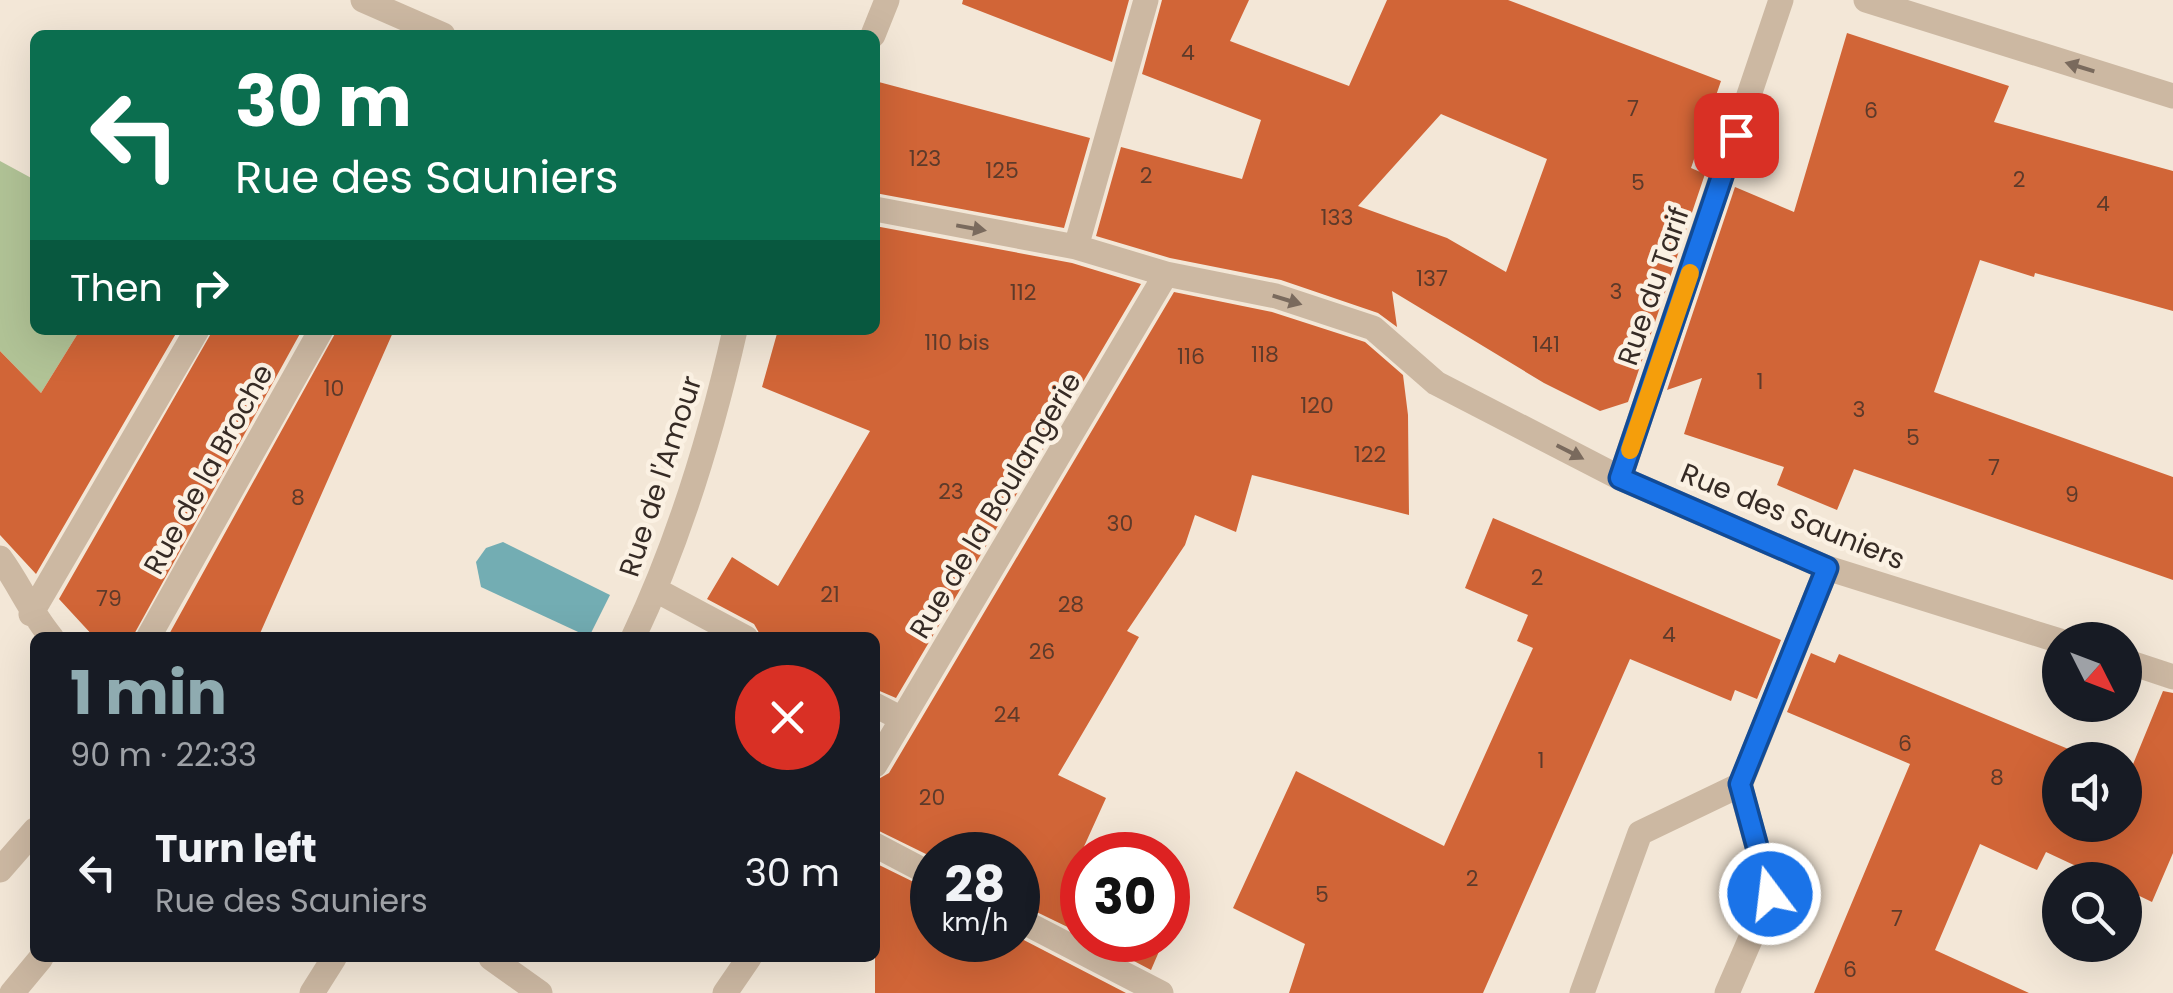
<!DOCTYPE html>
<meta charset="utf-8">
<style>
:root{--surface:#171b24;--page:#20242c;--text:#f1f3f6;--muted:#9ea1a6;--accent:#8fabb0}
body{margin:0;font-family:Poppins,sans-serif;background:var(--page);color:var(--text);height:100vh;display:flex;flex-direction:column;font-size:38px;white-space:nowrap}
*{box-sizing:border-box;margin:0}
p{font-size:32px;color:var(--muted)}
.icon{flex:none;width:55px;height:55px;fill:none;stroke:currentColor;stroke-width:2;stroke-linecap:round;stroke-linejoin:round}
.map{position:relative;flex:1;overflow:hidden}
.side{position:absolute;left:30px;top:632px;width:850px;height:330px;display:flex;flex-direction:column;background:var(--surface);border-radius:15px;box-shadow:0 10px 40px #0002}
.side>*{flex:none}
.hud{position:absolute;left:30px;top:30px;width:850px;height:305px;border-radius:15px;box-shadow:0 10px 40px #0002;background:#0b6e4f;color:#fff;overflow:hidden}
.needle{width:65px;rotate:132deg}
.fabs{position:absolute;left:2042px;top:622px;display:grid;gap:20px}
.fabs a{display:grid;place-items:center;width:100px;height:100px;border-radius:50%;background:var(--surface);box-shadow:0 10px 40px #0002;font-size:50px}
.speed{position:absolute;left:910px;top:832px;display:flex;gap:20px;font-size:50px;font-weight:700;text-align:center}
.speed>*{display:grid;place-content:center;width:130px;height:130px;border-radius:50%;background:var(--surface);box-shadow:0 10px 40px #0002;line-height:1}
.speed small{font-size:25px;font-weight:400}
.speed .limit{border:15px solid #d22;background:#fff;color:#111}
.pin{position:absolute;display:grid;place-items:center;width:85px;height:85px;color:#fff;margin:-42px;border-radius:20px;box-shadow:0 5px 15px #0006}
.me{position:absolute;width:110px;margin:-55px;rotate:345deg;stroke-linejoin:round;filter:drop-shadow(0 0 8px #0008)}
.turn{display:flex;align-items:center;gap:35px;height:210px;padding:0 40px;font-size:45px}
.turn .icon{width:130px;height:130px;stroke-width:2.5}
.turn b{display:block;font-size:70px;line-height:85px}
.then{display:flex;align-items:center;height:95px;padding:0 40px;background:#0003;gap:20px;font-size:38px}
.round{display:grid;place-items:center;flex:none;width:105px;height:105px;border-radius:52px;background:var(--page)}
.summary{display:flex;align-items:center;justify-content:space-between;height:170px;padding:0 40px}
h1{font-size:60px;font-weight:700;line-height:75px;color:var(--accent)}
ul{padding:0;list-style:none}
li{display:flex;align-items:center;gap:30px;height:140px;padding:0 40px}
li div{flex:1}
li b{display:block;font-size:38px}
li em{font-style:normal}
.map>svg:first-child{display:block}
</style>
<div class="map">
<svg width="2173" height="993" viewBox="0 0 2173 993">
<rect width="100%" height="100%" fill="#f3e7d7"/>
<path fill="#b1c396" d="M0,161L35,180V330H80L41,393L0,351Z"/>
<path fill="#73adb3" d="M503,542L610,595L589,637L481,587L476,562L486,548Z"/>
<path fill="#d16537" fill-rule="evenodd" d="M963,0H1129L1112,62L962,4Z
M1162,0H1249L1230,41L1349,86L1387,0H1508L1721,81L1691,168L1705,174L1628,402L1600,411L1544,383L1392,291L1397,327L1378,313L1281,280L1170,258L1096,236L1121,147L1242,179L1261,120L1142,74ZM1441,114L1547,159L1506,272L1447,238L1358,206Z
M1847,33L2009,86L1994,122L2173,171V311L2035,273L2034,277L1980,260L1934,392L2173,477V580L1854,469L1837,510L1777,485L1784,467L1684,434L1702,378L1667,390L1735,187L1794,212Z
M875,81L1090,138L1064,228L875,193Z
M875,226L1072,263L1141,284L896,698L875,689V638H762L754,624L707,599L732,557L778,586L870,431L762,387L778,330H875Z
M1174,292L1272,312L1365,342L1403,375L1408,415L1409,515L1252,475L1236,532L1195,515L1185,545L1127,631L1139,637L1058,775L1106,798L1072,873L1082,878V934L1018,903V855L932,857L875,829V781L889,773Z
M80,330H178L36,574L0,535V351L41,393Z
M213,330H302L132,638H95L59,599Z
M337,330H394L258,638H167Z
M1493,518L1781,640L1757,699L1735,690L1731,701L1630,659L1483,993H1289L1305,944L1233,908L1296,771L1444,846L1533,648L1517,641L1528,615L1465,588Z
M1811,653L1835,663L1839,654L2095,760H2060V825H2125V772L2129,774L2163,691L2173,693V853L2152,902L2125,889V880H2106L2046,852L2037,870L1980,844L1935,950L2029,993H1814L1910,764L1787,712Z
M875,863L932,891V940H1018V937L1126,993H875Z
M1094,940H1164L1151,970Z"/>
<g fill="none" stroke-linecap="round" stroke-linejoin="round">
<path stroke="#ccb8a2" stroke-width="25" d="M875,845L932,875
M1018,919L1161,993"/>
<path stroke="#ccb8a2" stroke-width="25" d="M363,0L443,35
M1866,0L2173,96
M873,35L887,0
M875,209L1076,247L1166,274L1276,296L1373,328L1436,383L1620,478L1827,568L2060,641
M1076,247L1146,0
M1620,478L1781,0
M0,558C20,585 30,612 52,638
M656,590L746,638
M31,614L197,330
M148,638L321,330
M633,638C680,539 711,436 735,330
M2125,661L2173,677
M875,705L902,719
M875,765L1166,274
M0,870L35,830
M491,958L540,993
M12,993L41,958
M312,993L334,958
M725,993L749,958
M1582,993L1640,833L1740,785
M1727,993L1770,894L1740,785L1827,568"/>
</g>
<defs><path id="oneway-solid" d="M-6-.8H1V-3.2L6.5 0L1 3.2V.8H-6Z" transform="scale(2.5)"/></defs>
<g fill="#7a6a5d">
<use href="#oneway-solid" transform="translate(2080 67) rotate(-163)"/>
<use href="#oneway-solid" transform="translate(971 228) rotate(10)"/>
<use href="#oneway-solid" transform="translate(1287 300) rotate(17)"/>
<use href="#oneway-solid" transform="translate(1570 452) rotate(27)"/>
</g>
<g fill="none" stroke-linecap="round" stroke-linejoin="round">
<defs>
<path id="route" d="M1736,135L1620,478L1827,568L1740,784L1770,894"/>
</defs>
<use href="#route" stroke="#114b97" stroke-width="25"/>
<use href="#route" stroke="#1a73e8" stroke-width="18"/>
<path stroke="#f59e0b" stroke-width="18" d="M1630,450L1690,273"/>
</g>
<g text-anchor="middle" stroke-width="9" stroke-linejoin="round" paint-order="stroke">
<g font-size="22" fill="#5d3a2a">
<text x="1188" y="60">4</text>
<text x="1633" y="116">7</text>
<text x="1871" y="118">6</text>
<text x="925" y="166">123</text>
<text x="1002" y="178">125</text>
<text x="1146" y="183">2</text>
<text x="2019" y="187">2</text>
<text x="1638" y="190">5</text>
<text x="2103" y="211">4</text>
<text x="1337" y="225">133</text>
<text x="1432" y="286">137</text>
<text x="1616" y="299">3</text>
<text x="1023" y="300">112</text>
<text x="957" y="350">110 bis</text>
<text x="1546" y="352">141</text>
<text x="1265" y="362">118</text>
<text x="1191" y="364">116</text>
<text x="1760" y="389">1</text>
<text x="334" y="396">10</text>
<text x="1317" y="413">120</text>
<text x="1859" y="417">3</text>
<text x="1913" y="445">5</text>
<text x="1370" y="462">122</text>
<text x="1994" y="475">7</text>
<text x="951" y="499">23</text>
<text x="2072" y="502">9</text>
<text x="298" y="505">8</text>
<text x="1120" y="531">30</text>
<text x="1537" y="585">2</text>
<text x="830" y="602">21</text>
<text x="109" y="606">79</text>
<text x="1071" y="612">28</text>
<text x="1669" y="642">4</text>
<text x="1042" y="659">26</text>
<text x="1007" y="722">24</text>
<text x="1905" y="751">6</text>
<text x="1541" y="768">1</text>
<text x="1997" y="785">8</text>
<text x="932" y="805">20</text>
<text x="1472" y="886">2</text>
<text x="1322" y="902">5</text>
<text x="1897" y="926">7</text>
<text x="1850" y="977">6</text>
</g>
<g font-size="28" fill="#362b25" stroke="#fbf1e3">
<text transform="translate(1653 286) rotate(-71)" y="10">Rue du Tarif</text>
<text transform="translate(208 469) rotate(-61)" y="10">Rue de la Broche</text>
<text transform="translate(660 476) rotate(-72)" y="10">Rue de l'Amour</text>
<text transform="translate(995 505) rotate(-59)" y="10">Rue de la Boulangerie</text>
<text transform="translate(1793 516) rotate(22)" y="10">Rue des Sauniers</text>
</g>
</g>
</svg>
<div class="fabs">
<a><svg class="needle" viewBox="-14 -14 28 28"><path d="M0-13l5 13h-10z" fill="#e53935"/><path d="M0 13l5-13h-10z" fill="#9ea1a6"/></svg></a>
<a><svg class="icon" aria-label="sound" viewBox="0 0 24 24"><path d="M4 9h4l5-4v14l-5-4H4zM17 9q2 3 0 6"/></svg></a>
<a><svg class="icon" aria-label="search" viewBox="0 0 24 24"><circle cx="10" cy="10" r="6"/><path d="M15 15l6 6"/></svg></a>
</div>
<div class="speed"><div>28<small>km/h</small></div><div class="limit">30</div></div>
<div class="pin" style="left:1736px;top:135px;background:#d93025"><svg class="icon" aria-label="arrive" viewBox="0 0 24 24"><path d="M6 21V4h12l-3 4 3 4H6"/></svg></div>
<svg class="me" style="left:1770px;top:894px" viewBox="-20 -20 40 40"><circle r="17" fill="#1a73e8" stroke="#fff" stroke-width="3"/><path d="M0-11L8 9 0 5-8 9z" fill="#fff"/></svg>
<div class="hud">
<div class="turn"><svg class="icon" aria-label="left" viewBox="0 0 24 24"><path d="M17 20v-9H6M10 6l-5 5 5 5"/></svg><div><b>30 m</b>Rue des Sauniers</div></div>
<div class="then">Then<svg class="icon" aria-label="right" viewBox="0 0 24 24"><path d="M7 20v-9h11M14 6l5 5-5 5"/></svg></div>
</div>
<section class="side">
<div class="summary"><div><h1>1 min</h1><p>90 m · 22:33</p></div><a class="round" style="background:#d93025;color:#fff"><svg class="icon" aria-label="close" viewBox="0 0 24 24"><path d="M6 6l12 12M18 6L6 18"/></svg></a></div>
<ul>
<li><svg class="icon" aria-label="left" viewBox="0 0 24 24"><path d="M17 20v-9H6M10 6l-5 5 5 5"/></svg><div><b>Turn left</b><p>Rue des Sauniers</p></div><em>30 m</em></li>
</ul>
</section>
</div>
